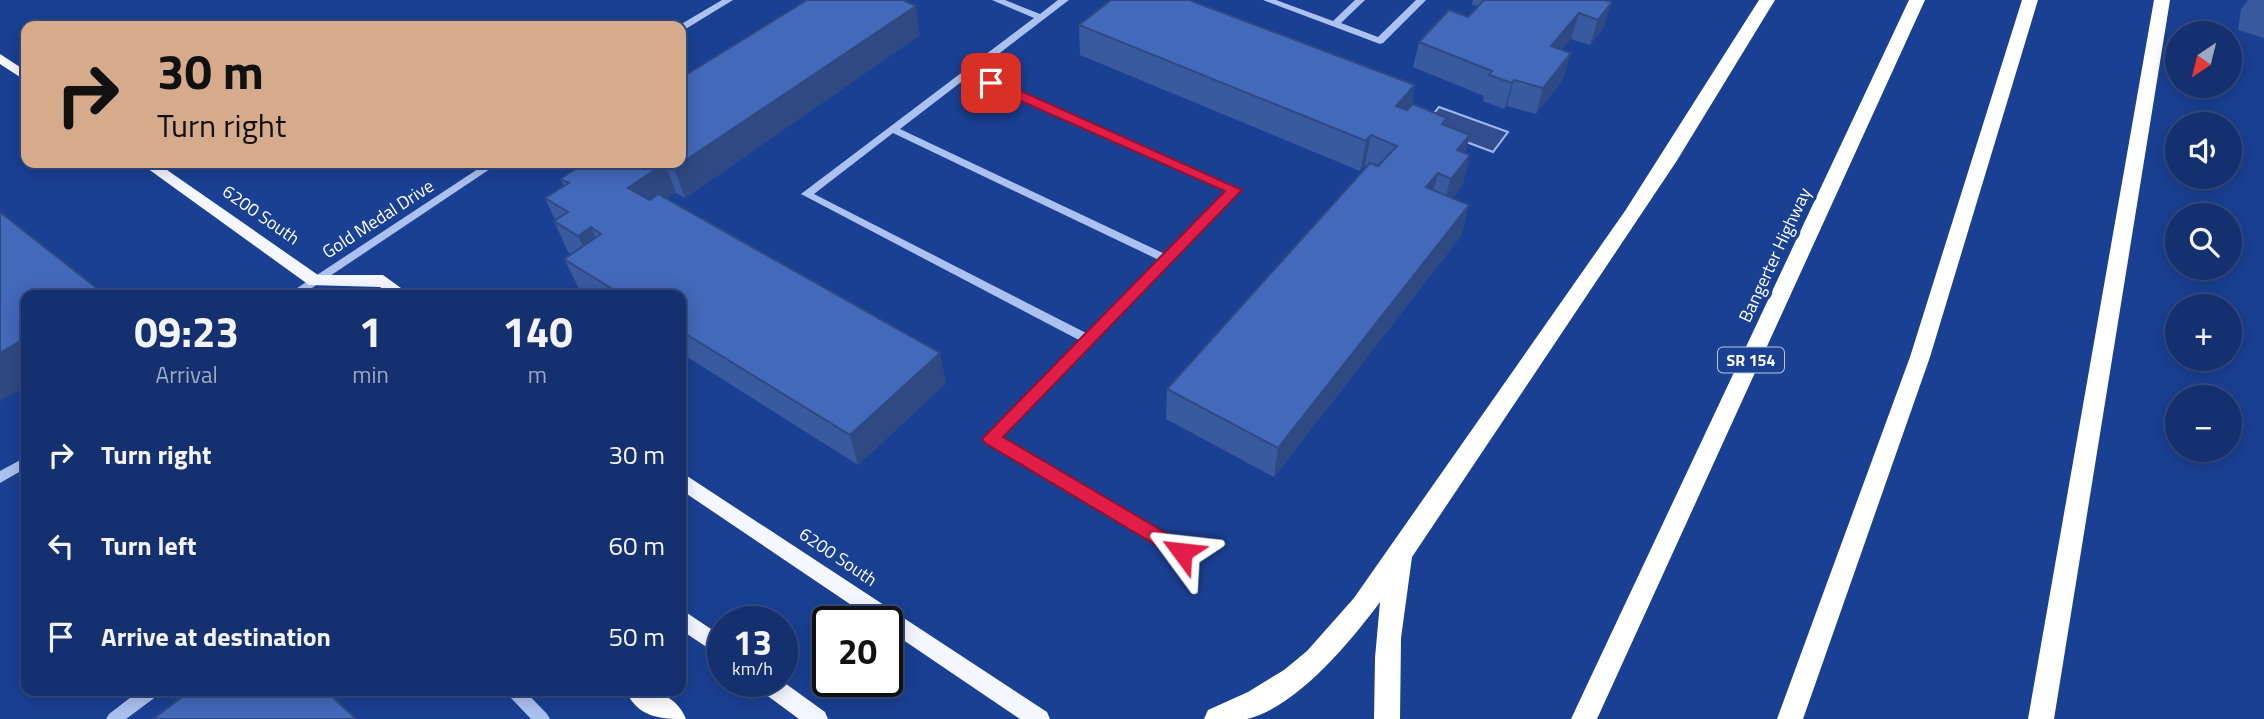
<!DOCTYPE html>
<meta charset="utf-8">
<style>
:root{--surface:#14306e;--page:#1d3873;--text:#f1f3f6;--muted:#9da9c2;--line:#334b81}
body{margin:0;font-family:"Titillium Web",sans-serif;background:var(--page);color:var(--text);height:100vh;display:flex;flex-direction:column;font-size:26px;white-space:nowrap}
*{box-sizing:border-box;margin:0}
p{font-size:23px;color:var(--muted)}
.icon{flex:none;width:38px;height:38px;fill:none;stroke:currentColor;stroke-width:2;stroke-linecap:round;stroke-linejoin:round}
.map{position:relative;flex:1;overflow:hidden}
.details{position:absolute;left:21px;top:290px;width:665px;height:406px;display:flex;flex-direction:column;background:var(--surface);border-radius:14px;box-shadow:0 4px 18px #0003,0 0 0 2px var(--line)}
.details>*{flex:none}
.top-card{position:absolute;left:21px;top:21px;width:665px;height:147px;border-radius:14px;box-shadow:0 4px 18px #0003,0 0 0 2px var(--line);background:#d6ab8b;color:#111;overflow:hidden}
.needle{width:46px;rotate:215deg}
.tools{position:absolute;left:2165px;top:21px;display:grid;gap:14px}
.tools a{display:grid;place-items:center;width:77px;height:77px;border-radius:50%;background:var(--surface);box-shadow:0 4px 18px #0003,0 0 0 2px var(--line);font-size:35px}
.speed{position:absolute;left:707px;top:606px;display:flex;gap:14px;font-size:35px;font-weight:700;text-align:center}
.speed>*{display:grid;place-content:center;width:91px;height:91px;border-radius:50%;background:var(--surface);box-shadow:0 4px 18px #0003,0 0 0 2px var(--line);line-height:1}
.speed small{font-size:18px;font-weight:400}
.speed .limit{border:4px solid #111;border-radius:10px;background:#fff;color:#111}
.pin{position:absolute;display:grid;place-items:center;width:60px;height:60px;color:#fff;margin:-30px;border-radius:14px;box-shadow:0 4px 10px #0006}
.me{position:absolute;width:77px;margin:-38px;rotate:300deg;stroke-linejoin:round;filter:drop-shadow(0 0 5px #0008)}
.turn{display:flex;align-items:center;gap:24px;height:147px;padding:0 21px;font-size:32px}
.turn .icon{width:91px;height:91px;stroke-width:2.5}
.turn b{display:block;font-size:49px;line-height:60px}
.eta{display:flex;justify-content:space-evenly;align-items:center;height:119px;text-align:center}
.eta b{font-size:42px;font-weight:700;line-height:49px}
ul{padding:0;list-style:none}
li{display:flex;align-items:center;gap:21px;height:91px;padding:0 21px}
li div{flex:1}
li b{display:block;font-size:26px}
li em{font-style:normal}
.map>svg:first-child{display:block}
</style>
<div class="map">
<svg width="2264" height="719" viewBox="0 0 2264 719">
<rect width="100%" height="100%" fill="#1a4093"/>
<path fill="#324e8c" stroke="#9ebaf1" stroke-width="2" d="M1439,107L1508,132L1493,152L1424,126Z"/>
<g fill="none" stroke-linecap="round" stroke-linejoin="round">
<path fill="#abc1ef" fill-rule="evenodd" d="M722,0H733L684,30L681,31V26H678Z
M992,0H1005L1040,14L1058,0H1069L975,72L1239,188L1240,190L1000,438L1187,548L1189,552L1187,556L1182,558L986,443L985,439L1079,340L801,194L1034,18ZM969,76L1228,191L1165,254L900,129ZM893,133L1159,260L1086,333L814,194Z
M1263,0H1276L1333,21L1355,0H1365L1341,23L1378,37L1416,0H1426L1383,43L1380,44Z
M487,163H499L300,296H285Z
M26,457V468L0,483V471Z
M139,691H160L157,696L126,719H106L109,714Z
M506,691H525L547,714L550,719H531L509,696Z"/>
<path fill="#f4f7ff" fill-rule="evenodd" d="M0,54L26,71V81L0,64Z
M140,163H157L318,275H383L412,296H392L380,287L309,285Z
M681,472L1047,712L1050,719H1020L887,629V621H875L681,490Z
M681,609L723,637V658L681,630Z
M754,681H782L825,712L828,719H799L757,688Z"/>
<path fill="#fff" fill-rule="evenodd" d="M1759,0H1775L1676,162L1412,557L1401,638L1400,719H1374L1375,658L1380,602C1351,641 1297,707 1247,719C1234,719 1217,719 1204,719L1208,710L1248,692L1284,670L1307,651L1354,598L1625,211Z
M1909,0H1925L1597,719H1571Z
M2022,0H2038L1930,357L1803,719H1777L1910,357Z
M2154,0H2170L2054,719H2028Z
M626,691C652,691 675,692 686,719C661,719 638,718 626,691Z"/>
</g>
<path fill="#3a5aa0" d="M1473,0H1611V2H1612L1603,28L1590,45L1571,39L1562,49L1563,79L1536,114L1507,106L1504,109L1483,101L1484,96L1413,67L1419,42L1468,17L1478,6L1472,5Z
M2248,0H2264V38L2238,30L2241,9Z
M1079,25L1415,85L1411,107L1447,118L1445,125L1465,154L1470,155L1462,186L1452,198L1469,205L1461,236L1274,477L1166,419L1167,389L1367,166L1365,165L1360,171L1080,55Z
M920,35L685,198L676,193L667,199L946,383L858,465L681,353V296H589L579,289L564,259L571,254L568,252L554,221L555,220L545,198L564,186L560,179L585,163H681Z"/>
<path fill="#2f4a82" d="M1604,0H1611L1610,5L1612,2L1603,28L1590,45Z
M916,6L920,35L685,198L674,168Z
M1579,13L1571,39L1544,72L1551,46Z
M1571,53L1563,79L1536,114L1543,88Z
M1514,80L1507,106L1504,109L1512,83Z
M1415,85L1409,115L1396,106Z
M1371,135L1365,165L1360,171L1366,141Z
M1470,135L1463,164L1470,155L1462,186L1443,209L1457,150Z
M665,163L676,193L640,218L628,188Z
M1438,173L1430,204L1426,187Z
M1469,205L1461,236L1274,477L1278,448Z
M591,227L604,258L592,266L578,236Z
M26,338V386L0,401V353Z
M940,353L946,383L858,465L850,435Z"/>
<path fill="#4369ba" stroke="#2f4a82" stroke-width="2" d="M807,0H903L916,6L674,168L665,163L628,188L650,200L658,194L940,353L850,435L681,331V296H624L564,259L601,234L591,227L578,236L554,221L568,212L545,198L569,183L560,179L585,163H681V78Z
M1111,0H1189L1415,85L1396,106L1407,110L1413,104L1447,118L1442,124L1470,135L1457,150L1470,155L1451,179L1438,173L1426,187L1469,205L1278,448L1167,389L1370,163L1378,166L1397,146L1371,135L1366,141L1079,25Z
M1484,0H1604L1612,2L1598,20L1579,13L1551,46L1571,53L1543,88L1514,80L1512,83L1489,75L1492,71L1419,42L1449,10L1468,17Z
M0,212L104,294L101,296H26V338L0,353Z
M190,691H326L356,719H153Z"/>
<path fill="#e11d48" stroke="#92132f" stroke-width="2" d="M987,80H996L1242,190L1003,437L1188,546L1191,552L1188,557H1176L985,443L982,439L1225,191L987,86Z"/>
<g text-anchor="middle" stroke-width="7" stroke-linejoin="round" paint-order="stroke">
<rect fill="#1a4093" stroke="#bac6df" stroke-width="2" x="1718" y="347.5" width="66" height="25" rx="5"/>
<g font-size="16" font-weight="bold" fill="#fff">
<text x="1751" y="366">SR 154</text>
</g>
<g font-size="18" fill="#fff" stroke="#1a4093">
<text transform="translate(261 215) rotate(35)" y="6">6200 South</text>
<text transform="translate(378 219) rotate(-33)" y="6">Gold Medal Drive</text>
<text transform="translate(1775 255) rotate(-65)" y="6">Bangerter Highway</text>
<text transform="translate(838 557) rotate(34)" y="6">6200 South</text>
</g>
</g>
</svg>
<div class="tools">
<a><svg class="needle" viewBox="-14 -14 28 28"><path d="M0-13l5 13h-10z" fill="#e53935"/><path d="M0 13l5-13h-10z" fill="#9da9c2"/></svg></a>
<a><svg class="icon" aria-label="sound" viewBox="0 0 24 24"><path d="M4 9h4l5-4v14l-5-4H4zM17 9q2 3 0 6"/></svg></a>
<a><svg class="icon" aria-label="search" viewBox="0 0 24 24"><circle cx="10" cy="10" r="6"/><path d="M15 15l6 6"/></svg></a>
<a>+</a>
<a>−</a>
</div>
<div class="speed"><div>13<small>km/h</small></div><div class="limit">20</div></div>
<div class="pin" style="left:991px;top:83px;background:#d93025"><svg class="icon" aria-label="arrive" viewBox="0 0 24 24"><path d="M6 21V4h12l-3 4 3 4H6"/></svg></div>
<svg class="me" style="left:1182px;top:552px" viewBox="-20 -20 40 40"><path d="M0-17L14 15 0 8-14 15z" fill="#e11d48" stroke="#fff" stroke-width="4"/></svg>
<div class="top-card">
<div class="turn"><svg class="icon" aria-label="right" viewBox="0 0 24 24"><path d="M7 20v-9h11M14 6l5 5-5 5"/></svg><div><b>30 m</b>Turn right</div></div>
</div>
<section class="details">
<div class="eta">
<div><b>09:23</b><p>Arrival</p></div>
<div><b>1</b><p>min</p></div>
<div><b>140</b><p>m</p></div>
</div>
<ul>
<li><svg class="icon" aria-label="right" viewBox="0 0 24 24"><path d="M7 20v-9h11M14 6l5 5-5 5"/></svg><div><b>Turn right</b></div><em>30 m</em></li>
<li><svg class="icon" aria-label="left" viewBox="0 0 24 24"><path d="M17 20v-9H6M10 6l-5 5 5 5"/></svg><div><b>Turn left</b></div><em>60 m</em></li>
<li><svg class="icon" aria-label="arrive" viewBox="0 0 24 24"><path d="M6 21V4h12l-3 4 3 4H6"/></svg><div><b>Arrive at destination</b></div><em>50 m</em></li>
</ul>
</section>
</div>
